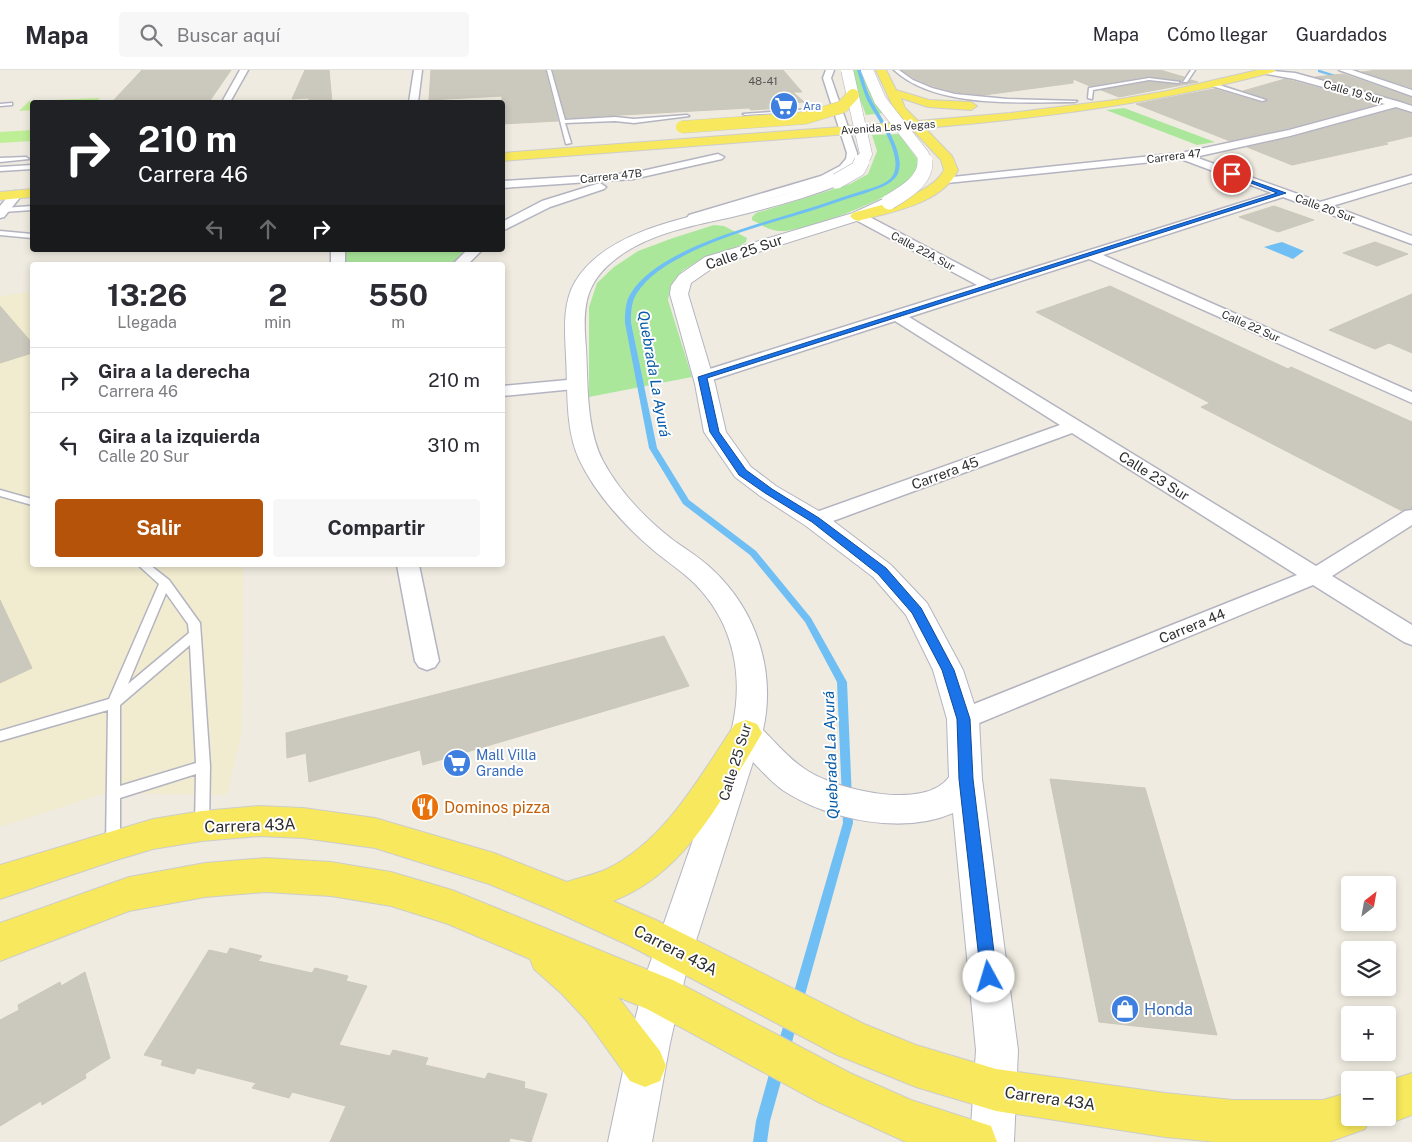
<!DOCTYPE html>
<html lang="es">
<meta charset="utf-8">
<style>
:root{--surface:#fff;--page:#f7f7f7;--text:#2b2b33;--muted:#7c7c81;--line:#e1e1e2;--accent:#b45309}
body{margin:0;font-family:"Public Sans",sans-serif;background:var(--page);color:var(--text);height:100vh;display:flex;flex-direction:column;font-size:19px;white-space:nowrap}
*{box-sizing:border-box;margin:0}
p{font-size:16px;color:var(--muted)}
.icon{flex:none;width:28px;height:28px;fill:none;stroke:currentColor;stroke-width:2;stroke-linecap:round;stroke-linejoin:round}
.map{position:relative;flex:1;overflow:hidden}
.side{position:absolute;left:30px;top:192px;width:475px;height:305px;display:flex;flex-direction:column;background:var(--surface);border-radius:5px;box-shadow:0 2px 8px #0003}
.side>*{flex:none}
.hud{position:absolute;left:30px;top:30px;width:475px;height:152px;border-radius:5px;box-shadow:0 2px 8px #0003;background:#202124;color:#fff;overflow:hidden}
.needle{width:32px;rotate:31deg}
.buttons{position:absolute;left:1341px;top:806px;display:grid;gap:10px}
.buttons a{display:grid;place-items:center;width:55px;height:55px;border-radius:5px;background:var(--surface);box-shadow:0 2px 8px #0003;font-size:25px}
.pin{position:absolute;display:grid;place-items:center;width:42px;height:42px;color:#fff;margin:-21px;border:2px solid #fff;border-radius:50%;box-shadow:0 1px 5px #0007}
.me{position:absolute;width:55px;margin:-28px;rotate:354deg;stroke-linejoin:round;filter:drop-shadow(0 0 4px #0008)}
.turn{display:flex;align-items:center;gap:18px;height:105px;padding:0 25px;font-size:22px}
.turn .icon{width:65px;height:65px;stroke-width:2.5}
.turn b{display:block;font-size:35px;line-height:42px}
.lanes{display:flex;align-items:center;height:48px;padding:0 25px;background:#0003;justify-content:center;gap:25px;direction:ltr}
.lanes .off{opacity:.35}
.eta{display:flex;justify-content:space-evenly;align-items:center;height:85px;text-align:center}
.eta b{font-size:30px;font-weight:700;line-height:35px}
.primary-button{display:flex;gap:10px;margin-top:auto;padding:10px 25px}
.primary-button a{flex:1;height:58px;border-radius:5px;background:var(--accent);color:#fff;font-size:20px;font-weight:700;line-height:58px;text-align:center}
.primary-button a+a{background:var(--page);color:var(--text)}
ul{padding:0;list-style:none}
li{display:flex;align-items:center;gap:15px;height:65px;padding:0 25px;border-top:1px solid var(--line)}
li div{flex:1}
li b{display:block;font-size:19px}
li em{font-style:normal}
header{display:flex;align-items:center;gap:30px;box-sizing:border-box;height:70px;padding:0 25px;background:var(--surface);border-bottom:1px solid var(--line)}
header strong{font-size:24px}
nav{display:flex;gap:28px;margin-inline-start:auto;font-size:18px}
.search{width:350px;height:45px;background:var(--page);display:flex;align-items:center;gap:12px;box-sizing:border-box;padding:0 18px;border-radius:5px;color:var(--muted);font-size:19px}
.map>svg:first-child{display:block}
</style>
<header>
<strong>Mapa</strong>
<div class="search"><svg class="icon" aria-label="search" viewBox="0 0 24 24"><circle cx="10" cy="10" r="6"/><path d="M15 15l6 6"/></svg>Buscar aquí</div>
<nav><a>Mapa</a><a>Cómo llegar</a><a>Guardados</a></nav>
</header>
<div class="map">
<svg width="1412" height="1072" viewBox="0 0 1412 1072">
<rect width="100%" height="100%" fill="#efebe0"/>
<path fill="#f1ebcf" d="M32,222V495H243L242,661L227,725L106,723L0,757V226Z"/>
<path fill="#abe79b" d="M849,0H865L884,43L866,45Z
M1124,38L1215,72L1197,75L1106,40Z
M899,64L918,90C918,93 918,98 917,101C904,126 813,158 785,161C772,162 763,156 752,150V147L756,143L850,114L868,104L877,81L872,65Z
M714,155L724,156L747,168L746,172L741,175L698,191L682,201L671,215L668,230L692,307L589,327V237L597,213L614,197L638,181L673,168Z
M344,180H471L455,195H342Z"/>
<path fill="#beef97" d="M100,28L96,32H32V40L19,41L29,31Z
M32,60V71L0,73V62Z"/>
<path fill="#70bff4" d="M1282,172L1304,181L1293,189L1264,177Z"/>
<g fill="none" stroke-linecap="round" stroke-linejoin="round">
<path fill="#70bff4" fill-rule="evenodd" d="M857,0H861C864,10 866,20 871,29C880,47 910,87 896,107C889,116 876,119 866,123C845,129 824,137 804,143C757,157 664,181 637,223C631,232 631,243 631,253L657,378L689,430L756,481L811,548L847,612L853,753L803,932L801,936L797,938L793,936L791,932L843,753L837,612L805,552L750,485L683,434L649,378L625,253C625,243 625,232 631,223C658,179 753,156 800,141C821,135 842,127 862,121C872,118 888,114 893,105C904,85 876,47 867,30C863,20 860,10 857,0Z
M1318,0H1320L1345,8L1342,9L1318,2Z
M792,943L797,944L798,949L790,980L788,985L783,987L778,985L776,980L787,944Z
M778,990L783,992L785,997L770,1051L767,1072H753L756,1051L771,997L773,992Z"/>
</g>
<path fill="#cbc9be" stroke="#cbc7b9" d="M142,0H231L209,32H112Z
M305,0H329L332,32H309V28L292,29Z
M431,0H545L558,51L502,54V26L429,30Z
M553,0H783L802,22H793L804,32L791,33L795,37L751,40L749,38L566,48Z
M902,0H1160L1184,7L1181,11L1149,6L1090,16L1073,9V13L984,25L955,22L933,16L914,8Z
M1377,0H1412V18L1362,2Z
M1343,4L1412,28V34L1315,7Z
M1285,9L1378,34L1289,58L1230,71L1136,34L1214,19L1262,33L1268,29L1243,21Z
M1191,10L1198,12L1119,27L1101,20L1149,12L1187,14Z
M1396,39L1412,44V66L1383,73L1388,74L1292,95L1247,77L1290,68Z
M1274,136L1314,150L1278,162L1239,147Z
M1375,172L1408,184L1377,196L1343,183Z
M1110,216L1288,299L1291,297L1412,352V438L1402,441L1201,337L1210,333L1036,242Z
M1412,224V283L1389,273L1375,279L1329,260Z
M0,236L32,273V283L0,293Z
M0,530L32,598L0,613Z
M664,566L689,616L423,695L420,680L309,712L306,683L287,688L286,663Z
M1050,709L1145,718L1217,965L1099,952Z
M230,878L262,886L258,891L312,903L315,898L348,906L346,911L367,916L339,975L390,986L393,980L428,988L425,995L485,1009L488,1003L525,1012L524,1018L547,1024L531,1072L510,1068L509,1072H330L346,1036L292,1022L289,1028L252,1018L256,1013L197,998L194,1004L161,995L163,990L144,985L209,880L227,884Z
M85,902L110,988L85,1004L86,1008L42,1035L41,1031L0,1056V950L19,940L18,935L60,912L61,916Z"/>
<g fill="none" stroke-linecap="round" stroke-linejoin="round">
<defs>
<path id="service" d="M547,0H551L565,50L615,47L634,49L687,45L689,46L634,53L615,51L565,53L571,73L566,74Z
M894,0H899L913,10L932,18L955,24L1007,29L1077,31L1075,32C1021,32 936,39 894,0Z
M1191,0H1195L1187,12H1183Z
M1149,8L1180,12L1178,13L1149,10L1093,20L1092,29L1088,28L1089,18Z
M1212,14H1216L1266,30L1262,31L1212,16Z
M12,33V35L0,36V34Z
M826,38L828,40L745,45L743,44Z
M0,88L26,87L29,89L0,92Z
M32,95V99L0,101V97Z
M32,136V140L3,142L0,140L3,138Z
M0,161L32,164V168L0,165Z
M0,420L32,429V435L0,426Z
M138,495H150L169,510L200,553L210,696L209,756L207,760L202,762L197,760L195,756L196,704L120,728V775L118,780L113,781L108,780L106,775L108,640L0,671V661L109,629L159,514ZM166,523L188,554L189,563L128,614ZM190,575L196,693L120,716V635Z"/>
<path id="minor" d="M240,0H248L230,32H222Z
M414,0H422L418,32H409Z
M826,0H834L831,8L857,83V89L848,101L829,111L697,151H689L687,148L689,145L821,106L840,96L846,89L847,83L823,8Z
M1261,0L1295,3L1400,32L1412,36V42L1396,37L1290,66L1195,87L1320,132L1412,105V112L1332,136L1412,166V174L1283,127L1103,185L1412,322V333L1089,189L909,247L1316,496L1405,441L1412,440V455L1332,506L1412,555V575L1404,572L1313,515L972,656L963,659L954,656L950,649L954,642L1297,505L1072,363L822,455L815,456L808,455L805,450L808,445L1060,355L895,251L709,311H697L695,307L697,303L977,215L854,149L852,146L854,143H862L991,211L1272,123L1181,89L947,113L943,112L941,110L943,108L1181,83L1289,60L1385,34L1294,9L1262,3Z
M1339,0H1352L1412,20V26Z
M718,84L724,87L722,89L633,109L502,118V111L633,103Z
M600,113L606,117L604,119L550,137L502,161V152L542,131Z
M16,121L22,125L4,147L0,148V136L12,122Z
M331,180H345V195H331Z
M467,180H482L467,195H452Z
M578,309L584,310L586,314L584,318L502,326V316Z
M397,495H419L439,591L435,597L427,600L419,597L415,591Z"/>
<path id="secondary" d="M837,107L842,108L844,111L842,114C806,128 770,138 732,147C696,155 656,162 624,183C585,209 582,234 586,278C588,314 586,358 603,391C619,421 646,449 673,470C687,480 702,489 714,501C757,542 776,602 763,660C777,674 791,691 808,701C838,720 925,741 949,707L947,649L933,600L906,545L873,507L806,456L760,426L735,407L704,362L695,314L670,224L671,216L679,205L705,187L853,143L881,130H891L893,133L891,136L863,149L717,195L691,213L688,224L715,314L726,362L751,397L776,416L824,444L891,495L927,533L963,600L979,649L982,709L1018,980L1014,1072H970L976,980L953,743C903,765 829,750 784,721C772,713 763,702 753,692L687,899L670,973L652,1072H608L629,973L648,899L732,658C744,607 734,553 695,514C682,501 666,491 652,479C624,455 595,423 579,389C565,358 568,320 566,287C565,262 562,234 575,212C610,153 711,144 772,128C794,122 815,112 837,107Z"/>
<path id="primary" d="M876,0H886L896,20L929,30L971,32L977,36L971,40L928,37L901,28L905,38L918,51L1010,43L1115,30L1167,21L1258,0H1275L1274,2C1159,33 1043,48 925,58L952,86L958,100C942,134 891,142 858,151L853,149L850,146L853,143C879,135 931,126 944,100L941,90L912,59L502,91V83L905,52L894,39Z
M32,119V127L0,130V122Z
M746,650L757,654L762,663C752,681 741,698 730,716C700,764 668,810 613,831L656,850L864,954L916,975L996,999L1165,1023L1233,1030H1323L1350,1022V1048H1370L1365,1059L1329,1072H1216L1165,1067L996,1041L916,1017L837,985L630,876L554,841L489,814L375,778L303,768L259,766L202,771L153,779L113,791L0,829V795L153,749L202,741L259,736L303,738L375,748L494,783L567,812C580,807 595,805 607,799C666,770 700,706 735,654Z
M266,788L331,792L391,802L452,820L675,911L850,1003L911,1030L991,1056L997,1072H906L820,1033L647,939L618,927L660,981L666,996L660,1011L645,1017L630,1011L587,951L562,924L534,899L530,889L448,854L391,836L331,826L266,822L205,827L129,841L0,891V853L129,807L205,793Z
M1412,1003V1045L1388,1054L1373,1048H1388V1011Z"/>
</defs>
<use href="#service" stroke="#b4b4c1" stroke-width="3"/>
<use href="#minor" stroke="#b4b4c1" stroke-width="3"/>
<use href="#secondary" stroke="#b4b4c1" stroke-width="2"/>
<use href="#primary" stroke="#cdcdcd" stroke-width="2"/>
<use href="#service" fill="#fff" fill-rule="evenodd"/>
<use href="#minor" fill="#fff" fill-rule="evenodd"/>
<use href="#secondary" fill="#fff" fill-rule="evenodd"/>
<use href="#primary" fill="#f7e85d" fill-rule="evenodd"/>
<defs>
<path id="secondary-bridge-far1" d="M847,0L866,84L862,92
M867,0L880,30L923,85L925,92"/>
<path id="secondary-bridge" d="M837,111L858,99L862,91
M889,132C904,123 926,111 925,91"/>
<path id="primary-bridge" d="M682,57L805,48L842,37L853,25"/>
</defs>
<use href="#secondary-bridge-far1" stroke="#b4b4c1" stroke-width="13" stroke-linecap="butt"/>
<use href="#secondary-bridge" stroke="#b4b4c1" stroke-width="16" stroke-linecap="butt"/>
<use href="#primary-bridge" stroke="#cdcdcd" stroke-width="13" stroke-linecap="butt"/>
<use href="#secondary-bridge-far1" stroke="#fff" stroke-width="12"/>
<use href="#secondary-bridge" stroke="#fff" stroke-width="15"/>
<use href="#primary-bridge" stroke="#f7e85d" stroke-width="12"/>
</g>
<path fill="#1a73e8" stroke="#114b97" d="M1230,103L1286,123L707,308L719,362L746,400L772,419L819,448L886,498L921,538L954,600L970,649L973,709L997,907L995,913L989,915L983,913L981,907L959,709L957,649L942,600L912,543L878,504L812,452L765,423L739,405L710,362L698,307L1277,123L1230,105Z"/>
<defs>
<symbol id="supermarket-disc" viewBox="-11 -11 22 22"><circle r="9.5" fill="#3f7fe0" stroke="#fff"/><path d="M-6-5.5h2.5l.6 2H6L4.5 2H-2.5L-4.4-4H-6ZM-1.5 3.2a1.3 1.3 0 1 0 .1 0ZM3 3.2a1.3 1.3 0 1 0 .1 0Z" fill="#fff"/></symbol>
<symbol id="restaurant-disc" viewBox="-11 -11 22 22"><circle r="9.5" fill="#e8710a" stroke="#fff"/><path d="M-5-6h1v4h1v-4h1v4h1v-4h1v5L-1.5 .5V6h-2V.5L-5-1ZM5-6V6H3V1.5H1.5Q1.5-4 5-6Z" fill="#fff"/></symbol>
<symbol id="shop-disc" viewBox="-11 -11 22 22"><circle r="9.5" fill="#3f7fe0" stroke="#fff"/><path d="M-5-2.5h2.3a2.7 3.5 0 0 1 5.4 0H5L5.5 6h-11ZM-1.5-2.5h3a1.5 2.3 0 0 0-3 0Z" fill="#fff"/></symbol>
</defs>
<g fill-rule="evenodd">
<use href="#supermarket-disc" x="768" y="20" width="32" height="32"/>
<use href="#supermarket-disc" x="441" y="677" width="32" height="32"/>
<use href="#restaurant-disc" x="409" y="721" width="32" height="32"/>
<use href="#shop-disc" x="1109" y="923" width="32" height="32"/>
</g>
<g text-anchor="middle" stroke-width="4" stroke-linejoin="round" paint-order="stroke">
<g font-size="11" fill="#555552">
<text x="763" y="15">48-41</text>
</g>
<g font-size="11" fill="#2e2e2e" stroke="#fff">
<text transform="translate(1353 22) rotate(16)" y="4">Calle 19 Sur</text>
<text transform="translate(888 57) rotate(-4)" y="4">Avenida Las Vegas</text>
<text transform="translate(1174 86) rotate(-7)" y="4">Carrera 47</text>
<text transform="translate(611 106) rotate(-6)" y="4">Carrera 47B</text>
<text transform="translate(1325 138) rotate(20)" y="4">Calle 20 Sur</text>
<text transform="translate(923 181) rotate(28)" y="4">Calle 22A Sur</text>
<text transform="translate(1251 256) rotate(24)" y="4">Calle 22 Sur</text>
</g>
<g font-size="11" fill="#366cbe" stroke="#fff" text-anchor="start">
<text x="803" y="40">Ara</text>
</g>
<g font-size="14" fill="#2e2e2e" stroke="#fff">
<text transform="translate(744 182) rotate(-19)" y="5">Calle 25 Sur</text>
<text transform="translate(945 403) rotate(-20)" y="5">Carrera 45</text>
<text transform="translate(1154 406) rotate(32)" y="5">Calle 23 Sur</text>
<text transform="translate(1192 556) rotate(-22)" y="5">Carrera 44</text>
<text transform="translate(735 692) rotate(-73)" y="5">Calle 25 Sur</text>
</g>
<g font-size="14" fill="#366cbe" stroke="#fff" text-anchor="start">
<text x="476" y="690">Mall Villa<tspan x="476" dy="16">Grande</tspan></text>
</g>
<g font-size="15" font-style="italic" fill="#075ba8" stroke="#fff">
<text transform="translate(654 304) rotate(80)" y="5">Quebrada La Ayurá</text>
<text transform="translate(831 685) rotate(-92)" y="5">Quebrada La Ayurá</text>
</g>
<g font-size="16" fill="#c56008" stroke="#fff" text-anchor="start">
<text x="444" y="743">Dominos pizza</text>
</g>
<g font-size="16" fill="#2e2e2e" stroke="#fff">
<text transform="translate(250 755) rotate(-2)" y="6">Carrera 43A</text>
<text transform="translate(676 880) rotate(27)" y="6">Carrera 43A</text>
<text transform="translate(1050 1028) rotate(8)" y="6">Carrera 43A</text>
</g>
<g font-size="16" fill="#366cbe" stroke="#fff" text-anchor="start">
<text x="1144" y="945">Honda</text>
</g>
</g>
</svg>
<div class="buttons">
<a><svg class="needle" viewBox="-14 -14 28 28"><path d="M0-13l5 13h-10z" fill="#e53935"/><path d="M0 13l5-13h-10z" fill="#7c7c81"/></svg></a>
<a><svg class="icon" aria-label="layers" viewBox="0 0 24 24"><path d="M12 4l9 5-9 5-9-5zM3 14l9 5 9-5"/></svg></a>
<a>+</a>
<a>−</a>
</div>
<div class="pin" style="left:1232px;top:104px;background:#d93025"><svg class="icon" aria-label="arrive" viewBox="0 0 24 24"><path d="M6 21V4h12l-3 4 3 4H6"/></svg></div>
<svg class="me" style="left:989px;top:907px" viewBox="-20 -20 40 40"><circle r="19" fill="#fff"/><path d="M0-13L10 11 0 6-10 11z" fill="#1a73e8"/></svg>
<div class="hud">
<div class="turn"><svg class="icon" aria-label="right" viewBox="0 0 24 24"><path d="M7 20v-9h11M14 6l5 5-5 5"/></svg><div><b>210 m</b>Carrera 46</div></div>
<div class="lanes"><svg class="icon off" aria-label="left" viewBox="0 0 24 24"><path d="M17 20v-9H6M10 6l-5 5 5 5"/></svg><svg class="icon off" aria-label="ahead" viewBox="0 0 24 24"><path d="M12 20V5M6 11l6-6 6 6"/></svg><svg class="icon" aria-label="right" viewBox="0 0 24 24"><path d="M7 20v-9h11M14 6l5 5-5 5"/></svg></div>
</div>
<section class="side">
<div class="eta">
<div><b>13:26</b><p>Llegada</p></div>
<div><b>2</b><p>min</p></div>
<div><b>550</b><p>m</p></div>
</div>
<ul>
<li><svg class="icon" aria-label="right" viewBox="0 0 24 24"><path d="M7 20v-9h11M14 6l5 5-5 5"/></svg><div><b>Gira a la derecha</b><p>Carrera 46</p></div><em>210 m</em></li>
<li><svg class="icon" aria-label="left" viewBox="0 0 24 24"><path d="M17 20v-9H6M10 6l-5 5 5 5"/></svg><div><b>Gira a la izquierda</b><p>Calle 20 Sur</p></div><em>310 m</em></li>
</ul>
<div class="primary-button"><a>Salir</a><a>Compartir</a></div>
</section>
</div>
